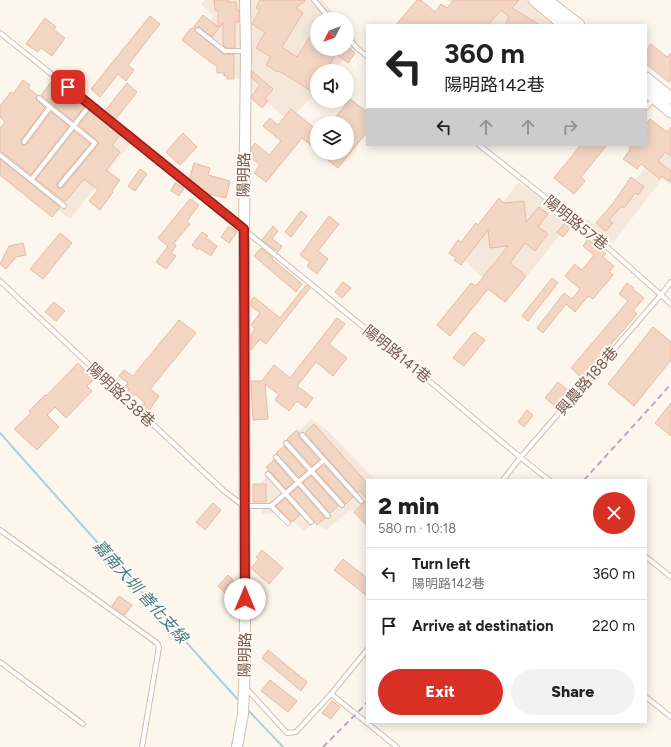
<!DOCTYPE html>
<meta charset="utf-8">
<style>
:root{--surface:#fff;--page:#f2f2f2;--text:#222;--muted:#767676;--line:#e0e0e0;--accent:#d93025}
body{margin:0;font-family:Figtree,"Noto Sans TC",sans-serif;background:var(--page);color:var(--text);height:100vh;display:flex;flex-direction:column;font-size:15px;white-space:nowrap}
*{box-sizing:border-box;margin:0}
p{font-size:13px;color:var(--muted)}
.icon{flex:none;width:22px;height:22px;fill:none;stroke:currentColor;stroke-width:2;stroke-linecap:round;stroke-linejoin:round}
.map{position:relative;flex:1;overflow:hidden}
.panel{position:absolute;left:366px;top:479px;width:281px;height:244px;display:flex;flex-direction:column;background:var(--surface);border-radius:0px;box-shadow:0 2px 10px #0003}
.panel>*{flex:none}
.top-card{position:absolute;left:366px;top:24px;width:281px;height:122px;border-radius:0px;box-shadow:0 2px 10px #0003;background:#fff;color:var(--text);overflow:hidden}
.needle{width:26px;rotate:228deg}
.controls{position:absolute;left:310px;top:12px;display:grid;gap:8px}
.controls a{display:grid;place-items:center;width:44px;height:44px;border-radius:50%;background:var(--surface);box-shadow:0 2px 10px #0003;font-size:20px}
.pin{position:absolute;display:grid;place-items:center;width:34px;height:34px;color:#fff;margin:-17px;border-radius:8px;box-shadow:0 2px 6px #0006}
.me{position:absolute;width:44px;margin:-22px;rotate:0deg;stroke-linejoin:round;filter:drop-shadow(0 0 3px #0008)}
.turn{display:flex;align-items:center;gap:14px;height:84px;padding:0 12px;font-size:18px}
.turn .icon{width:52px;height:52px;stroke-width:2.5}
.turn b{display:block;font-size:28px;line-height:34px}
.lanes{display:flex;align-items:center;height:38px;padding:0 12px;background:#0003;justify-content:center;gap:20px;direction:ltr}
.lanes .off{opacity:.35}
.round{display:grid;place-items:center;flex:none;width:42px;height:42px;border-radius:21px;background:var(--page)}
.head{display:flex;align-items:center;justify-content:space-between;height:68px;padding:0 12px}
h1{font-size:24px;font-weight:800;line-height:30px}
.cta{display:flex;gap:8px;margin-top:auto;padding:8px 12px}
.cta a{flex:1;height:46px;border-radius:24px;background:var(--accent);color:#fff;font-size:16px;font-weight:800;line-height:46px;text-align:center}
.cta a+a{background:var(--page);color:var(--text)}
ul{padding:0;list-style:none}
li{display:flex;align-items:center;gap:12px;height:52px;padding:0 12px;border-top:1px solid var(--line)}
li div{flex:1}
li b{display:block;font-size:15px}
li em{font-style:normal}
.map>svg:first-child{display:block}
</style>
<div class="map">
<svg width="671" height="747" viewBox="0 0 671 747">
<rect width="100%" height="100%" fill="#fdf6ec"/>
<path fill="#f5e8da" d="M204,0H322L339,19H317V49H347V28L358,41L334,71H317V91L289,121L194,41L213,17L201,4Z
M447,0H529L559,25H478Z
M64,81L135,138L70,219L0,163V161Z
M671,135V185L662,179L613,243L573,219L507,301L460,256L518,183L599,226Z
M311,419L328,431L375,480H367V502L358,511L351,510L326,530L315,522L304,531L285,513L262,514L261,482L264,480L268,465Z"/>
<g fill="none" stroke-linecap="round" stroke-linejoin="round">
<path stroke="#a5d3da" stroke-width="2" d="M0,433L212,671L240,702
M247,709L283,747"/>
</g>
<path fill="#f3d5c3" stroke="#e6bba3" d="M214,0H228V2H236L237,10H239V22H235V48H226L223,45V23L212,37L199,27L196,28L195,31L223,54H234V79H227V76H224V73H217V67L182,40L191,28L192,29L203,15L218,27V10H215Z
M260,0H306L296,8L303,13L282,47L297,57L317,25V49H347L348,47L355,53L348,63L336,54L326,71H317V86L313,92L279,71L278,72L266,65L271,57L256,48L265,32L252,24L260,10L256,8Z
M417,0H421L435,12L441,4L447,8L454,0H519L512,8L540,25H505L509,17L501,10L488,25H396Z
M150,16L160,24L128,65L134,70L126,81L118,74L100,97L91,89Z
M45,18L56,27L54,30L65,38L52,56L41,48L38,52L26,44Z
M651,44L667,57L671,53V78L669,82L646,64V50Z
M252,71L273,89L265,99L268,101L262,108L252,99V95L260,85L252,78Z
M23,80L30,85L28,88L37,95L36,98L37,100L45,108L21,140V142L22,145H24L27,144L51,112L69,126L31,175L2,152H0V128L5,122L0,117V106L11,92L13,94Z
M52,81L84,107L73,121L41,95Z
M127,83L137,92L115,120L104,112Z
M350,99L367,112V132L338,168L319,153H347V123H331Z
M291,109L317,130V150L302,138L266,182L254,173L260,165L251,158L254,154L251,152V148L255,143L269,155L281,141L263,126L270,118L278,125Z
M91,110L121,134L112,145L120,152L106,170L120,180L112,191L113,192L100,210L89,201L98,190L84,179L65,202L36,179L74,131L90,144L57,183V186L58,188H61L63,187L98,145V143L97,141L79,125Z
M650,119L667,132L671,127V156L665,152L658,161L671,171V182L661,176L660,179L641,164L637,169L623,159L630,150L629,149L632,145H646V124Z
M183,133L197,147L180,165L166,152Z
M581,145H607L581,177L585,181L574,194L554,178Z
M0,159L60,207L52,217L0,175Z
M194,163L210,168L208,175L230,181L226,198L205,193L189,181Z
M140,169L147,174L135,191L128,186Z
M631,177L644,187L638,195L635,193L624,208L622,206L609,220L613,223L606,231L596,223L614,202Z
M175,183L184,188L179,196L171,191Z
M499,198L504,203L524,201L526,222L539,207L548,214L538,227L548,234L535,251L525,243L510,263L526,276L505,302L488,289L450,336L437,325L471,283L476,286L508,246L490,248L488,230L461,265L454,260L456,258L449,253L458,240L461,242L476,223L478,225Z
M190,199L199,205L187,221L190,224L174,243L176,246L171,253L176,256L166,269L156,262L168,246L158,238Z
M301,211L307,216L291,237L285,232Z
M329,216L339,224L318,251L328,259L317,274L307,266L310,262L300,255Z
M566,222L571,227L563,237L557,232Z
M229,226L237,232L229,243L221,237Z
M273,226L278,231L272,239L282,246L278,252L262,240Z
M202,232L208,236L206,238L217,246L211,256L199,248L198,250L192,245Z
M60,233L72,243L43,279L30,269Z
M588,239L606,254L603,257L614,266L609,272L613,275L593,299L588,296L575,312L566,304L543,333L537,328L564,293L572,299L580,289L565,276L575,264L582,270L594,255L583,246Z
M23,243L26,255L16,257L6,269L0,264L9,246Z
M261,248L273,258L272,259L302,284L296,292L254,256Z
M552,278L558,283L528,321L522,316Z
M343,282L351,288L342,298L335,292Z
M627,283L634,288L633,289L644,298L633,311L637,314L582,378L571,368L628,301L619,294Z
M306,285L310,288L266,344L260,339L251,350V334L255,329L251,325L260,313L251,306V301L254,297L280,318Z
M54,302L65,311L56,321L45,312Z
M337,318L345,324L329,344L347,358L333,376L316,362L297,386L313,398L306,408L297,401L289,411L275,400L279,395L265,384L268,419L253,420L251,381H262L274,365L290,378Z
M179,320L196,333L150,389L159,396L148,412L142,407L145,403L135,394L130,398L125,394L129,389L125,386L128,383L119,376L124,370L133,376Z
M653,327L671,342V360L634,406L608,384Z
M474,332L485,340L464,366L453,358Z
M78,363L94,379L87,386L92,391L66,418L55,407L47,415L59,427L37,450L14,429L31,413L29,411L45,395L46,396Z
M558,382L571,393L558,408L545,398Z
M671,403V436L655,423Z
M527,410L533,415L524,427L518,422Z
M314,424L367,483V499L360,491L358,493L305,433Z
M297,430L299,433V437L319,460L312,466L287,439Z
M284,446L306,471L299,477L276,453Z
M274,460L293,482L286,489L266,467Z
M324,465L353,497L346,504L316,471Z
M311,476L338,506L330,513L303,483Z
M253,484H266V502H253Z
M298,487L325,518L317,525L290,494Z
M285,498L300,515L292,522L276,506Z
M367,500V526L354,512Z
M213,503L221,510L205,530L196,522Z
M262,550L283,568L269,584L251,568L259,559L256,557Z
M343,559L367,578V596L334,570Z
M228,575L235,582L225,593L218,586Z
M119,596L132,605L125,615L112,606Z
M268,650L307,682L301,691L262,658Z
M270,680L297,701L288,712L261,691Z
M332,701L340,707L331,719L322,713Z"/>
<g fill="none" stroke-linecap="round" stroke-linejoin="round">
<defs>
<path id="service" d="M314,0L330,19
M198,30L225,51H246
M0,33C132,138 262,244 393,351C445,393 496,439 549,480
M347,37L358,49L367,56
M39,98L95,143L60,185
M646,108L654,98
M24,142L50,107
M479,145L598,239L671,304
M0,155L64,206
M31,180L90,105
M0,281L224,491L244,506H271L324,460
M302,435L361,501
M286,443L342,505
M276,457L328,516
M268,474L311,522
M503,480L520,458L660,296L671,282
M271,506L288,523
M0,530L157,643L159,647L142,747
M646,557L671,577
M0,662L83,724
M246,688L287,733L296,732L331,694L367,650
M331,694L397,747
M646,697L671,717"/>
<path id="tertiary" d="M237,747L243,714L245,661L244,229L246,51L245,0"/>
<path id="secondary" d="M534,0L564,25
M547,0L579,25
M646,78L671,98
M646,91L671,112"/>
</defs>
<use href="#service" stroke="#d1beb0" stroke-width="6"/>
<use href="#tertiary" stroke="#d1beb0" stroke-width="12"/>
<use href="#secondary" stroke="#d6c0b0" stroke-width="13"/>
<use href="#service" stroke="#fff" stroke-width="4"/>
<use href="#tertiary" stroke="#fff" stroke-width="10"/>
<use href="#secondary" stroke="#fff" stroke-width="11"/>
<path stroke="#b9a8c9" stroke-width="2" stroke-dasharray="6 4" stroke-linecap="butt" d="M584,480L656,401L671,384
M323,747L367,703"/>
</g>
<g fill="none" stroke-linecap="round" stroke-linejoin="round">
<defs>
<path id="route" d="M68,87L244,229L245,599"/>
</defs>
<use href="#route" stroke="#8d1f18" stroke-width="10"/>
<use href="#route" stroke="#d93025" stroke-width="7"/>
</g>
<g text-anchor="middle" stroke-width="4" stroke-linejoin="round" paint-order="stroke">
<g font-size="15" fill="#7a5c4d" stroke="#fffaf3">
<text transform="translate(244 175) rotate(-89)" y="5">陽明路</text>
<text transform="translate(576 223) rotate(39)" y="5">陽明路57巷</text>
<text transform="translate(397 354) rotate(39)" y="5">陽明路141巷</text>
<text transform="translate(587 381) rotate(-49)" y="5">興農路188巷</text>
<text transform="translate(121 395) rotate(43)" y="5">陽明路238巷</text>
<text transform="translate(245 655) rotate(-89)" y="5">陽明路</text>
</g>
<g font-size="16" font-style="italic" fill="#437c86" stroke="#fffaf3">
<text transform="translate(141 591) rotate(48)" y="6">嘉南大圳 善化支線</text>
</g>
</g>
</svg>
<div class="controls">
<a><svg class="needle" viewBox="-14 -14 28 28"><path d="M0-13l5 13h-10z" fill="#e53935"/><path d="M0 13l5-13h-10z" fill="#767676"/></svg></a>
<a><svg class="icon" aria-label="sound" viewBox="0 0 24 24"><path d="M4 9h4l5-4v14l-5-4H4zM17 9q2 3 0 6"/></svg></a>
<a><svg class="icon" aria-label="layers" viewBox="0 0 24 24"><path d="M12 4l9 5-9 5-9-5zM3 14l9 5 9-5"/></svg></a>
</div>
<div class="pin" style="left:68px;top:87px;background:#d93025"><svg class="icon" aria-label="arrive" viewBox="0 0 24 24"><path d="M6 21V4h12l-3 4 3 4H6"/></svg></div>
<svg class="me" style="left:245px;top:599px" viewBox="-20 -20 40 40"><circle r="19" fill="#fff"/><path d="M0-13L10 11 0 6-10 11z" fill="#d93025"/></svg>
<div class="top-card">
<div class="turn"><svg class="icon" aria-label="left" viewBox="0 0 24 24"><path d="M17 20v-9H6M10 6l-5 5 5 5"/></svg><div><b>360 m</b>陽明路142巷</div></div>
<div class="lanes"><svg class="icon" aria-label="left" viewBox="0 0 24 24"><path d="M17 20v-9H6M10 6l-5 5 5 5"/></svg><svg class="icon off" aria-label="ahead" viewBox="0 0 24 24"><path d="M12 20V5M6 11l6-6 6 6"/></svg><svg class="icon off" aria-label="ahead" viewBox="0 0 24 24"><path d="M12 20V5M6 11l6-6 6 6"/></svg><svg class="icon off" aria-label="right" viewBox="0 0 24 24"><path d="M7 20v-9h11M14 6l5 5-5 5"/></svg></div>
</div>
<section class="panel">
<div class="head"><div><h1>2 min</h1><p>580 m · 10:18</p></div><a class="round" style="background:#d93025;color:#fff"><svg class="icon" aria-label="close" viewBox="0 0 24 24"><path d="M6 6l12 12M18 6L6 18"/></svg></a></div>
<ul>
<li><svg class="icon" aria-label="left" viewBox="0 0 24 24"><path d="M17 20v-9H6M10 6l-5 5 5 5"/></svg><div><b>Turn left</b><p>陽明路142巷</p></div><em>360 m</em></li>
<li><svg class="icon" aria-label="arrive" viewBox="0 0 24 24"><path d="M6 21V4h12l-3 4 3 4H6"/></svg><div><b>Arrive at destination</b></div><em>220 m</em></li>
</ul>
<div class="cta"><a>Exit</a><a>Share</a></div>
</section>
</div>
